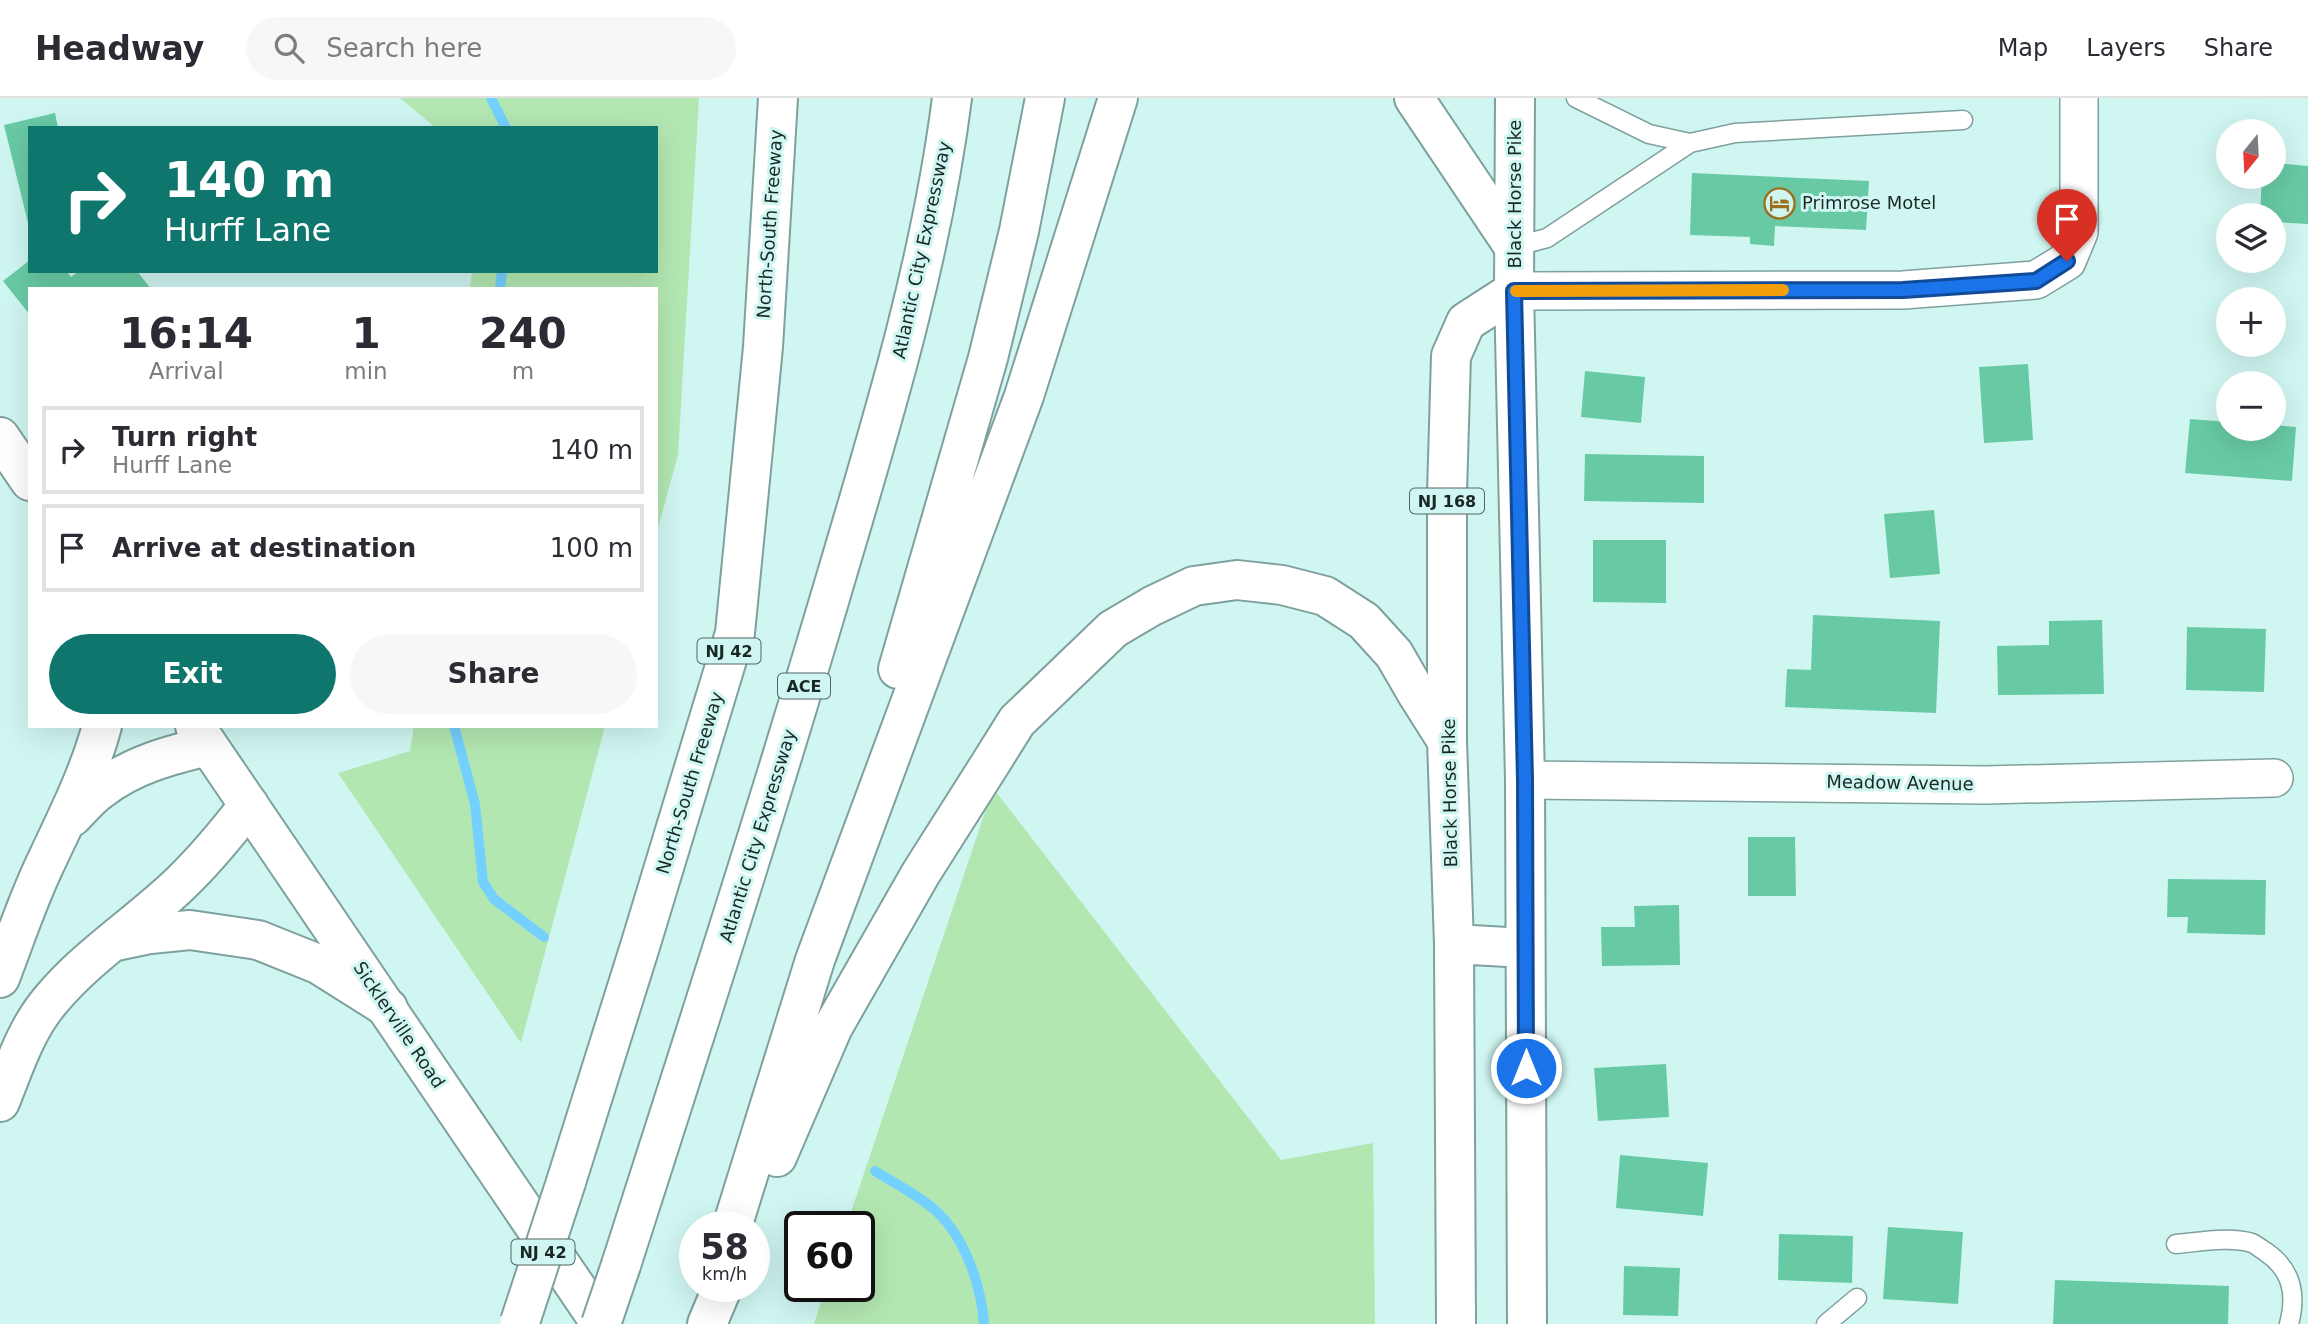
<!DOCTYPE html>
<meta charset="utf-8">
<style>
:root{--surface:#fff;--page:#f7f7f7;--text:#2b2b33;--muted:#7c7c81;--line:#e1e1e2;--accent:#0f766e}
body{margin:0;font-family:"DejaVu Sans",sans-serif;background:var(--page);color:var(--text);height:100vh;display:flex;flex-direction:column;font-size:26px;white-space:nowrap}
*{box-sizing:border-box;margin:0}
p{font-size:23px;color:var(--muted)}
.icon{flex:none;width:38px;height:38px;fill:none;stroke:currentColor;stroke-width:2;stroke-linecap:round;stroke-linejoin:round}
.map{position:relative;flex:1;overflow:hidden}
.drawer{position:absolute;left:28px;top:189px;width:630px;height:441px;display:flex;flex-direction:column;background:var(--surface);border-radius:0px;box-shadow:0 7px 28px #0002}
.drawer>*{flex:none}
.guide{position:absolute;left:28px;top:28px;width:630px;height:147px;border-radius:0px;box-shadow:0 7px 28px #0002;background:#0f766e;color:#fff;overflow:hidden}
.needle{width:46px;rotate:198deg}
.tools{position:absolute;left:2216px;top:21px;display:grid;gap:14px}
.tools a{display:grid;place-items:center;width:70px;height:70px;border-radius:50%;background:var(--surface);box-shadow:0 7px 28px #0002;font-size:35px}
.speed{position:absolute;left:679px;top:1113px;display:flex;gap:14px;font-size:35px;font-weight:700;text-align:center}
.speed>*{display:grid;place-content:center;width:91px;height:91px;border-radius:50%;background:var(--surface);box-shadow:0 7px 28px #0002;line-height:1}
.speed small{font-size:18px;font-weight:400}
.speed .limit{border:4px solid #111;border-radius:10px;background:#fff;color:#111}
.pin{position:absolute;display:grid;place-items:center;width:60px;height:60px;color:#fff;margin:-72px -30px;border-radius:50% 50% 50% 0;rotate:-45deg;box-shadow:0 0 7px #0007}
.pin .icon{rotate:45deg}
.me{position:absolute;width:77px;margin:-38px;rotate:0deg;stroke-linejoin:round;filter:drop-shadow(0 0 5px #0008)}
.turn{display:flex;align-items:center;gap:24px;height:147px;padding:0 21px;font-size:32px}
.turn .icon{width:91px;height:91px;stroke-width:2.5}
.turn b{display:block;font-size:49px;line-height:60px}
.eta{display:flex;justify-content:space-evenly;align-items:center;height:119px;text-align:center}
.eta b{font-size:42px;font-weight:700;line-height:49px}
.action{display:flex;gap:14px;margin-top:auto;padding:14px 21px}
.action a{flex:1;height:80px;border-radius:42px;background:var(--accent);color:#fff;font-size:28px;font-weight:700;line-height:80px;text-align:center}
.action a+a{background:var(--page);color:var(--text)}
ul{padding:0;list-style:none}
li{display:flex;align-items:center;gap:21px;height:88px;margin:0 14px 10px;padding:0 7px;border:4px solid var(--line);border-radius:0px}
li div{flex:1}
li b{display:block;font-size:26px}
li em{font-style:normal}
header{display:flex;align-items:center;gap:42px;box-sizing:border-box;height:98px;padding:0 35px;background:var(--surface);border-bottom:2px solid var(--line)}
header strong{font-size:33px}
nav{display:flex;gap:38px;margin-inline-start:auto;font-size:24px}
.search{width:490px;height:63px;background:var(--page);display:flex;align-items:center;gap:18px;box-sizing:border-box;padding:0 24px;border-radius:38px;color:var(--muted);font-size:26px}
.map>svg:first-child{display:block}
</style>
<header>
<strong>Headway</strong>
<div class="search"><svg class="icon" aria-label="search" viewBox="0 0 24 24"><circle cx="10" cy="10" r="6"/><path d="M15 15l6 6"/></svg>Search here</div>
<nav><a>Map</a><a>Layers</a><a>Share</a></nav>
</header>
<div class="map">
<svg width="2308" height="1226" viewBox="0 0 2308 1226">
<rect width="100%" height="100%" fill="#d0f6f2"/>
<path fill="#b2e7b2" d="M400,0H699L678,357L656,437V191H470L472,173H656V30H436Z
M414,628H605L521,945L338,675L410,653Z
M993,690L1281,1062L1373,1045L1375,1226H814L826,1188H859V1129H846Z"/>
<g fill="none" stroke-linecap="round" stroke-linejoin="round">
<path stroke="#74d0fe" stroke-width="10" d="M491,0L506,30
M500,191L502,173
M454,628L475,706L483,784L494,801L544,839
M875,1073C894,1085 918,1097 935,1112C965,1139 981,1187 984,1226"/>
</g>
<path fill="#68caa4" d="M55,15L58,30H30L29,129L4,27Z
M2273,65L2308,68V126L2273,124V117H2260L2262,79H2273Z
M1692,75L1869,83L1866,132L1775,128L1774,148L1750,146V139L1690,137Z
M30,162V173H66L71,179L79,173H137L151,191H30V217L3,183Z
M2028,266L2033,342L1984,345L1979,269Z
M1585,273L1645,279L1641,325L1581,319Z
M2190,321L2228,324V331H2273V327L2296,329L2292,383L2185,375Z
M1585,356L1704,358V405L1584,403Z
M1934,412L1940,476L1890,480L1884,416Z
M1593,442H1666V505L1593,504Z
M1813,517L1940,523L1936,615L1785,609L1787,571L1811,572Z
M2102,522L2104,596L1998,597L1997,548L2049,547V523Z
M2187,529L2266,531L2264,594L2186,592Z
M1748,739H1795L1796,798H1748Z
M2168,781L2266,782L2265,837L2187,835L2188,819H2167Z
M1679,807L1680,867L1602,868L1601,829H1635L1634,808Z
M1666,966L1669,1019L1598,1023L1594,970Z
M1620,1057L1708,1065L1703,1118L1616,1110Z
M1888,1129L1963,1134L1958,1206L1883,1201Z
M1779,1136L1853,1138L1852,1185L1778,1182Z
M1624,1168L1680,1170L1678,1218L1623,1217Z
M2055,1182L2229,1188L2228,1226H2053Z"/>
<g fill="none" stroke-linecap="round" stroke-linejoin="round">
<defs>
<path id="lane" d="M1576,0L1649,36L1690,45
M1514,149L1547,140L1690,45L1735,35L1963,22
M2176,1146C2199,1144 2231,1138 2252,1145C2257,1147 2262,1152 2266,1154C2292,1172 2297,1196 2289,1226
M1826,1226L1857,1200"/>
<path id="street" d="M1514,193L1903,192L2036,182L2067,163L2079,134V0
M1525,682L1986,687L2274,680"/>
<path id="secondary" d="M0,339L30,383
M195,628L601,1226"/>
<path id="primary" d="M1515,0L1514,193L1525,682L1527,1226
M1454,846L1525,850
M1456,1226L1454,846L1447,643V395L1451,258L1466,224L1514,193"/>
<path id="highway" d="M1414,0L1514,149
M898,571L988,260L1019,133L1045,0
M72,719C81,710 90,699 100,692C132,667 170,657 208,648
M112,844L150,836L190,832L258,842L318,866L388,910
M0,880C15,841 28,801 46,764C67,719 89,676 102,628
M0,1004C14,969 26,931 50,903C88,857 140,825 182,784C207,760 228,734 249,707
M777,1059L833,929L921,775L992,663L1017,623L1113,531L1152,508L1194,488L1237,482L1282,487L1325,498L1364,523L1394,556L1416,594L1447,643
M566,1084L641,845L735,535L763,249L778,0
M732,1129L815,862L1024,298L1118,0
M621,1167C692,946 763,726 829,503C878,337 930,172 952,0
M707,1226L723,1188"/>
</defs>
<use href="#lane" stroke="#7ea19d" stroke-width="21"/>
<use href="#street" stroke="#7ea19d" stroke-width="40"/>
<use href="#secondary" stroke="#7ea19d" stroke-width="42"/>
<use href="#primary" stroke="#7ea19d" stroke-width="42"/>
<use href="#highway" stroke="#7ea19d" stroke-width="42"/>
<use href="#lane" stroke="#fff" stroke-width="18"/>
<use href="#street" stroke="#fff" stroke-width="37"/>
<use href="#secondary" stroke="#fff" stroke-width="38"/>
<use href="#primary" stroke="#fff" stroke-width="38"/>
<use href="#highway" stroke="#fff" stroke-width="38"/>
<defs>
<path id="highway-bridge" d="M520,1224L566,1084
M601,1226L621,1167"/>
</defs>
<use href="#highway-bridge" stroke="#7ea19d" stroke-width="42" stroke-linecap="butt"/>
<use href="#highway-bridge" stroke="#fff" stroke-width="38"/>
</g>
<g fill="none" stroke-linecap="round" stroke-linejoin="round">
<defs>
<path id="route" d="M1526,970L1525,682L1514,193L1903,192L2036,183L2067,163"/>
</defs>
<use href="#route" stroke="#114b97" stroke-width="18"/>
<use href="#route" stroke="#1a73e8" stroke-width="12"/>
<path stroke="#f59e0b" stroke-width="12" d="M1516,193L1783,192"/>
</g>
<defs>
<symbol id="hotel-ring" viewBox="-11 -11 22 22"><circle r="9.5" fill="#d0f6f2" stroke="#9b711f" stroke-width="1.5"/><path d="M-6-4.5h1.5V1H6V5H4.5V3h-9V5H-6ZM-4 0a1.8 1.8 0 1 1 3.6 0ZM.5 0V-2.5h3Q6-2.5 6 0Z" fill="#9b711f"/></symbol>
</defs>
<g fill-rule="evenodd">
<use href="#hotel-ring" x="1762" y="88" width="35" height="35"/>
</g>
<g text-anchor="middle" stroke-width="6" stroke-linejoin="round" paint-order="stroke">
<g fill="#d0f6f2" stroke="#506663" stroke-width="2">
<rect x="1410" y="390.5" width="74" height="25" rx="5"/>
<rect x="697.5" y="540.5" width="63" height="25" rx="5"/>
<rect x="778" y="575.5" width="52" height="25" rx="5"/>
<rect x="511.5" y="1141.5" width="63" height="25" rx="5"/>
</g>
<g font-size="16" font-weight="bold" fill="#192826">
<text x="1447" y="409">NJ 168</text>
<text x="729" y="559">NJ 42</text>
<text x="804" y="594">ACE</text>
<text x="543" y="1160">NJ 42</text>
</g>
<g font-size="18" fill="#192826" stroke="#d0f6f2">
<text transform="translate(1515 96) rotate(-90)" y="6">Black Horse Pike</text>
<text transform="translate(770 126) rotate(-86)" y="6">North-South Freeway</text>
<text transform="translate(922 152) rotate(-78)" y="6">Atlantic City Expressway</text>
<text transform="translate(690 685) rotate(-73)" y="6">North-South Freeway</text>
<text transform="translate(1900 685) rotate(1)" y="6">Meadow Avenue</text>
<text transform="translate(1450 695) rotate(-91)" y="6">Black Horse Pike</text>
<text transform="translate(758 738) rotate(-73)" y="6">Atlantic City Expressway</text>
<text transform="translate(399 927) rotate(56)" y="6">Sicklerville Road</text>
</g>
<g font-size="18" fill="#192826" stroke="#d0f6f2" text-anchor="start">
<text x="1802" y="111">Primrose Motel</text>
</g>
</g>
</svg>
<div class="tools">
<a><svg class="needle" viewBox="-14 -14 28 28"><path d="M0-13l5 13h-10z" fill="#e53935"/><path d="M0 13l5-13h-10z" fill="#7c7c81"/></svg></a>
<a><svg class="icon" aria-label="layers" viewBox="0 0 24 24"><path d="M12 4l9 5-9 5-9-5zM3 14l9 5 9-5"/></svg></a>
<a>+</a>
<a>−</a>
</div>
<div class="speed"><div>58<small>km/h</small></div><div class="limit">60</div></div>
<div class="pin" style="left:2067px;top:163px;background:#d93025"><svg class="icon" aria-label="arrive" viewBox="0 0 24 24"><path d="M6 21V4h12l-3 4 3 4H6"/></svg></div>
<svg class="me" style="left:1526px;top:970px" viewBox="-20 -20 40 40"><circle r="17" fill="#1a73e8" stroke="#fff" stroke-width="3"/><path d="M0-11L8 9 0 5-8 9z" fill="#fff"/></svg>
<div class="guide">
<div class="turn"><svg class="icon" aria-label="right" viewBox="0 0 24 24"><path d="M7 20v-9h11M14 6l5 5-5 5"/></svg><div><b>140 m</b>Hurff Lane</div></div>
</div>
<section class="drawer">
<div class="eta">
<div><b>16:14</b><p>Arrival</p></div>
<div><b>1</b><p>min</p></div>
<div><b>240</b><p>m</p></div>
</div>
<ul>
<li><svg class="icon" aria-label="right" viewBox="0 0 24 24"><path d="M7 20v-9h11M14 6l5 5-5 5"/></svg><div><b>Turn right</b><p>Hurff Lane</p></div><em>140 m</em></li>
<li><svg class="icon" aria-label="arrive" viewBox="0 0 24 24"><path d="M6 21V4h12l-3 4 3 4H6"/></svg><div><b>Arrive at destination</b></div><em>100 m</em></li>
</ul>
<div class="action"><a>Exit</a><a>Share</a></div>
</section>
</div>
